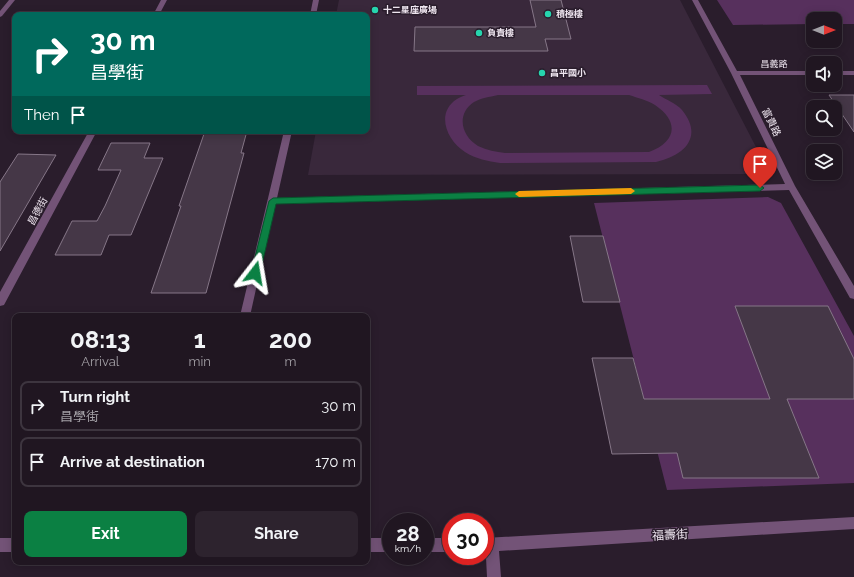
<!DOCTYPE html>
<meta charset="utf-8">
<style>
:root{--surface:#201621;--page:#2d232e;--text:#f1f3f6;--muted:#a29fa5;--line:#3d353f;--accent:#0b8043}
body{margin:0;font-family:Raleway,"Noto Sans TC",sans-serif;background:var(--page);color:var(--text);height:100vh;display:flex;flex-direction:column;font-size:15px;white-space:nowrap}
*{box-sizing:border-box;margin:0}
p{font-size:13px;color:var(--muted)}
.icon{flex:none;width:22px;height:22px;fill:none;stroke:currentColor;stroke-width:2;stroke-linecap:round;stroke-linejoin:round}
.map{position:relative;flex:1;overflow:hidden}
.panel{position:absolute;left:12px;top:313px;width:358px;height:252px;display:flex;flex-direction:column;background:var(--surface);border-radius:8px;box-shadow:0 2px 10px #0003,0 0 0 1px var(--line)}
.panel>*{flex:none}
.banner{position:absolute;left:12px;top:12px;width:358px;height:122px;border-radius:8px;box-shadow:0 2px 10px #0003,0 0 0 1px var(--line);background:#00695c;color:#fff;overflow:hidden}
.needle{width:26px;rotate:90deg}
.tools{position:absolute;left:806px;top:12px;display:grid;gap:8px}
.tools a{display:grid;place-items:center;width:36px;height:36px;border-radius:8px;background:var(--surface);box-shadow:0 2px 10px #0003,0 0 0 1px var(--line);font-size:20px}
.speed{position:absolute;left:382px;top:513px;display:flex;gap:8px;font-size:20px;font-weight:700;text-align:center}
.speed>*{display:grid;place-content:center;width:52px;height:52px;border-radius:50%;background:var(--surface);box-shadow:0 2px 10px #0003,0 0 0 1px var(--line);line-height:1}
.speed small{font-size:10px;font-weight:400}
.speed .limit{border:6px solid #d22;background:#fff;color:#111}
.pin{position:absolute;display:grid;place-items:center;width:34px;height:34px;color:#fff;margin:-41px -17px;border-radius:50% 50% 50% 0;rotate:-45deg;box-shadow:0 0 4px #0007}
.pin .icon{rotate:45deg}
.me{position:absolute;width:44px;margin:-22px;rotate:14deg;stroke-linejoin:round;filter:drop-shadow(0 0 3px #0008)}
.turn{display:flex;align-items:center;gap:14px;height:84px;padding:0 12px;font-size:18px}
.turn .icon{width:52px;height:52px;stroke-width:2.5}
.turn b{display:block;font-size:28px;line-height:34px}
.then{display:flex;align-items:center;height:38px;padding:0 12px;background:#0003;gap:8px;font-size:15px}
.eta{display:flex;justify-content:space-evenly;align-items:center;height:68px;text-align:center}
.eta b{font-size:24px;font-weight:700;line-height:28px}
.cta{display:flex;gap:8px;margin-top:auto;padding:8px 12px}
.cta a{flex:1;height:46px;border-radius:8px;background:var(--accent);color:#fff;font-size:16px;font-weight:700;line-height:46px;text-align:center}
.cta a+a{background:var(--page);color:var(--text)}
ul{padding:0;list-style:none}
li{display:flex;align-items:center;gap:12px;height:50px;margin:0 8px 6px;padding:0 4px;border:2px solid var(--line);border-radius:8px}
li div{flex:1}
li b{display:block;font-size:15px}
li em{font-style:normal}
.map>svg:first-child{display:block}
</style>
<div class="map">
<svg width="854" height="577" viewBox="0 0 854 577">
<rect width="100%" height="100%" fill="#2a1d2c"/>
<path fill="#39283b" d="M339,0H680L770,174L308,175L316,131H367V15H336Z"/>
<path fill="#57305d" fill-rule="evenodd" d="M717,0H854V24H835V19H813V24L733,25Z
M707,85L712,94L659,95C666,100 676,103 682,110C704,137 684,156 656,162L500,163C488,161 476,159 465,152C447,141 435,113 457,99C460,97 463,96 466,95H417V86ZM498,95H629C638,98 647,100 655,105C680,122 676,142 649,152L505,153C496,152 487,150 478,146C461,136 456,114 474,102C481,98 489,97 498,95Z
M768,197L781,203L854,336V483L667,490L594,203Z"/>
<path fill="#453747" stroke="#867788" d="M530,0H561L571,39H545L548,51H414L415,27H536Z
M829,95H854V132Z
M205,131H247L241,153H244L206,293H151L181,206H179Z
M111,143H150L144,158H163L131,235H109L101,255H55L72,221H97L105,206L121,170H98Z
M18,154L56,155L0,251V182Z
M570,236H603L620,302H583Z
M735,306H828L854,359V399H787L819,478H683L677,453L612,454L592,358H633L644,399H770Z"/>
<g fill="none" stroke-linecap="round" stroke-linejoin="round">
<path fill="#735377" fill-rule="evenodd" d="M9,0H15L2,16L0,17V11Z
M161,0H167L159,15H153Z
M313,0H319L316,15H310Z
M692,0H698L737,71H813V75H740L795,186L854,286V299L850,298L789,190L275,204L250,316H240L284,131H292L277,198L785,184L731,73Z
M835,71H854V75H835Z
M89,131H97L4,305L0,306V292Z
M854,517V529L499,551L501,577H487L485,538Z
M0,538H15V552H0Z
M367,538H391V552H367Z
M425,538H451V552H425Z"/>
</g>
<path fill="#0b8043" stroke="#07532c" d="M760,185L764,188L760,191L276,204L260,273L255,277L251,273L269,201L273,198Z"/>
<path fill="#f59e0b" d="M631,188L635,191L631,194L519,197L515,194L519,191Z"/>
<g fill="#26d5ae" stroke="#2a1d2c" stroke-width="1.5">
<circle cx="375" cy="10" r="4"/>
<circle cx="548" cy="14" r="4"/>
<circle cx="479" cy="33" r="4"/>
<circle cx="542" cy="73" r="4"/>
</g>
<g text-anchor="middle" stroke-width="3" stroke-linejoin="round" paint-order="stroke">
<g font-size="9" font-weight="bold" fill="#efe6f0" stroke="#2a1d2c" text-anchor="start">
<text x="383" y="13">十二星座廣場</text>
<text x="556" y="17">積極樓</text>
<text x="487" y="36">負責樓</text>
<text x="550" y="76">昌平國小</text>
</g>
<g font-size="9" fill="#efe6f0" stroke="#2a1d2c">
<text x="774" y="67">昌義路</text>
</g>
<g font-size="10" fill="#efe6f0" stroke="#2a1d2c">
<text transform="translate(772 122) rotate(64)" y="4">富貴路</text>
<text transform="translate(37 211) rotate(-62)" y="4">昌德街</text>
</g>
<g font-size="12" fill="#efe6f0" stroke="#2a1d2c">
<text transform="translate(670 535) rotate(-3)" y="4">福壽街</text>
</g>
</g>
</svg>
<div class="tools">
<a><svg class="needle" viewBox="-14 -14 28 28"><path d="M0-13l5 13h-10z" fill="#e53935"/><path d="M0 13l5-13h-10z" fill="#a29fa5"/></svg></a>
<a><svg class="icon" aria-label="sound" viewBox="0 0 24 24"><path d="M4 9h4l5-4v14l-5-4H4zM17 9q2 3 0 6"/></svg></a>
<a><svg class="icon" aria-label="search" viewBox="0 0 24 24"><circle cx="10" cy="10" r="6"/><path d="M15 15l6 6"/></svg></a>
<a><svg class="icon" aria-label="layers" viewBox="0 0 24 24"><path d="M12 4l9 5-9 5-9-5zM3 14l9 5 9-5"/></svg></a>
</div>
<div class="speed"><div>28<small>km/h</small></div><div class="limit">30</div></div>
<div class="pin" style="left:760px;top:188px;background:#d93025"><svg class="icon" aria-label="arrive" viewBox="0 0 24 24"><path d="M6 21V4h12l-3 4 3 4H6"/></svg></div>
<svg class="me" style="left:255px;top:273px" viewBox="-20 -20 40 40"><path d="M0-17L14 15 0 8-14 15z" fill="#0b8043" stroke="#fff" stroke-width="4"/></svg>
<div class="banner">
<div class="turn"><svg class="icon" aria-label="right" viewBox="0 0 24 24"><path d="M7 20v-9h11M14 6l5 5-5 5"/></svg><div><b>30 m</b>昌學街</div></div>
<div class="then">Then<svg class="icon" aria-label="arrive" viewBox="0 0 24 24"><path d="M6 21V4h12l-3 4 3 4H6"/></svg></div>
</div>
<section class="panel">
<div class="eta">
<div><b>08:13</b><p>Arrival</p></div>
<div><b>1</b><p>min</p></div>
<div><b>200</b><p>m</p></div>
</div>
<ul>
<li><svg class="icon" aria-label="right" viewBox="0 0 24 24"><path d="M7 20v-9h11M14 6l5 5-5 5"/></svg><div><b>Turn right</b><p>昌學街</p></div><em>30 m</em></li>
<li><svg class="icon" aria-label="arrive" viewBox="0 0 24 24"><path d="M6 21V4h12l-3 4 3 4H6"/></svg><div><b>Arrive at destination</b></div><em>170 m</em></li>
</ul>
<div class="cta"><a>Exit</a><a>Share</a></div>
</section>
</div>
